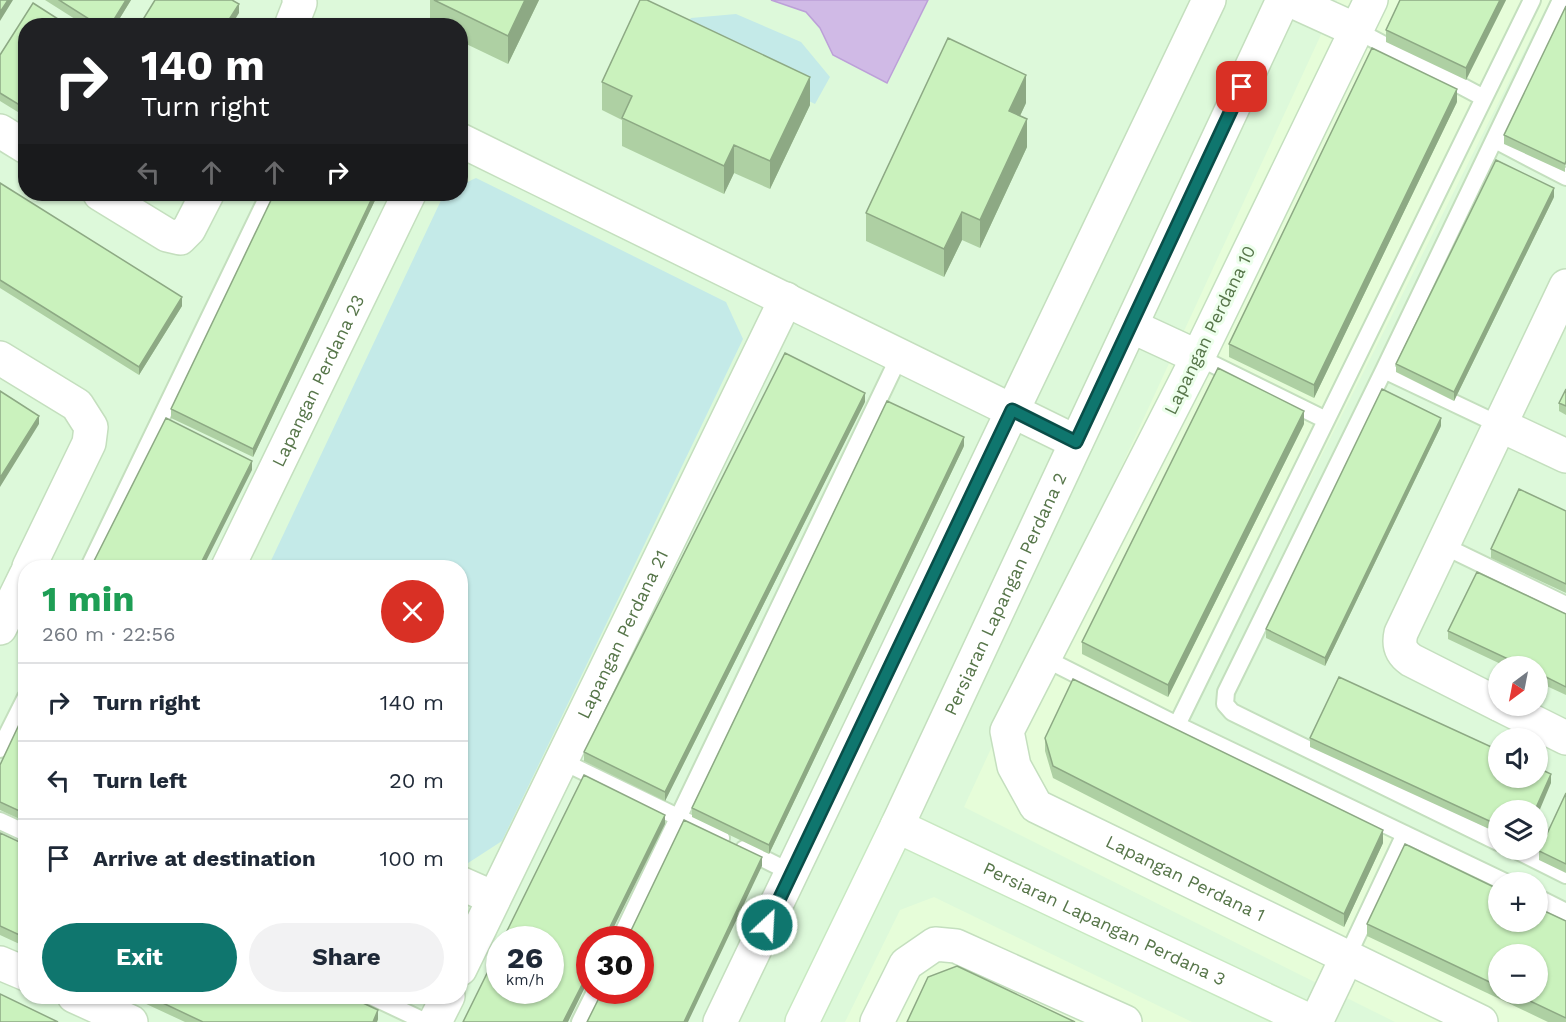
<!DOCTYPE html>
<meta charset="utf-8">
<style>
:root{--surface:#fff;--page:#f2f2f3;--text:#1f2937;--muted:#747a83;--line:#e0e1e3;--accent:#0f766e}
body{margin:0;font-family:"Work Sans",sans-serif;background:var(--page);color:var(--text);height:100vh;display:flex;flex-direction:column;font-size:22px;white-space:nowrap}
*{box-sizing:border-box;margin:0}
p{font-size:20px;color:var(--muted)}
.icon{flex:none;width:33px;height:33px;fill:none;stroke:currentColor;stroke-width:2;stroke-linecap:round;stroke-linejoin:round}
.map{position:relative;flex:1;overflow:hidden}
.drawer{position:absolute;left:18px;top:560px;width:450px;height:444px;display:flex;flex-direction:column;background:var(--surface);border-radius:24px;box-shadow:0 2px 4px #0004}
.drawer>*{flex:none}
.hud{position:absolute;left:18px;top:18px;width:450px;height:183px;border-radius:24px;box-shadow:0 2px 4px #0004;background:#202124;color:#fff;overflow:hidden}
.needle{width:39px;rotate:212deg}
.tools{position:absolute;left:1488px;top:656px;display:grid;gap:12px}
.tools a{display:grid;place-items:center;width:60px;height:60px;border-radius:50%;background:var(--surface);box-shadow:0 2px 4px #0004;font-size:30px}
.speed{position:absolute;left:486px;top:926px;display:flex;gap:12px;font-size:30px;font-weight:700;text-align:center}
.speed>*{display:grid;place-content:center;width:78px;height:78px;border-radius:50%;background:var(--surface);box-shadow:0 2px 4px #0004;line-height:1}
.speed small{font-size:15px;font-weight:400}
.speed .limit{border:9px solid #d22;background:#fff;color:#111}
.pin{position:absolute;display:grid;place-items:center;width:51px;height:51px;color:#fff;margin:-26px;border-radius:12px;box-shadow:0 3px 9px #0006}
.me{position:absolute;width:66px;margin:-33px;rotate:25deg;stroke-linejoin:round;filter:drop-shadow(0 0 4px #0008)}
.turn{display:flex;align-items:center;gap:21px;height:126px;padding:0 24px;font-size:27px}
.turn .icon{width:78px;height:78px;stroke-width:2.5}
.turn b{display:block;font-size:42px;line-height:51px}
.lanes{display:flex;align-items:center;height:57px;padding:0 24px;background:#0003;justify-content:center;gap:30px;direction:ltr}
.lanes .off{opacity:.35}
.round{display:grid;place-items:center;flex:none;width:63px;height:63px;border-radius:32px;background:var(--page)}
.summary{display:flex;align-items:center;justify-content:space-between;height:102px;padding:0 24px}
h1{font-size:36px;font-weight:700;line-height:45px;color:#1e9e55}
.cta{display:flex;gap:12px;margin-top:auto;padding:12px 24px}
.cta a{flex:1;height:69px;border-radius:36px;background:var(--accent);color:#fff;font-size:24px;font-weight:700;line-height:69px;text-align:center}
.cta a+a{background:var(--page);color:var(--text)}
ul{padding:0;list-style:none}
li{display:flex;align-items:center;gap:18px;height:78px;padding:0 24px;border-top:2px solid var(--line)}
li div{flex:1}
li b{display:block;font-size:22px}
li em{font-style:normal}
.map>svg:first-child{display:block}
</style>
<div class="map">
<svg width="1566" height="1022" viewBox="0 0 1566 1022">
<rect width="100%" height="100%" fill="#e7fce6"/>
<path fill="#ddf9da" fill-rule="evenodd" d="M0,0H1566V1022H0ZM26,26H460V194H26ZM26,567H460V996H26ZM1498,666H1538V705H1498ZM1498,738H1538V777H1498ZM1498,810H1538V849H1498ZM1498,882H1538V921H1498ZM500,939H550V990H500ZM590,939H640V990H590ZM1498,954H1538V993H1498Z"/>
<path fill="#e6fdd9" fill-rule="evenodd" d="M1337,0H1550L1189,720L1523,882H1498V921H1538V889L1566,903V1022H1395L964,807ZM1498,954H1538V993H1498Z
M934,897L1192,1022H845L900,910Z"/>
<path fill="#c4eae8" d="M736,14L801,42L830,77L815,104L678,38L691,18Z
M476,178L726,302L743,339L502,841L465,865L460,863V567H268L444,194H460L461,185Z"/>
<path fill="#d0bae6" stroke="#bca0d8" stroke-width="1.5" d="M771,0H928L887,83L833,55L820,28L806,12Z"/>
<g fill="none" stroke-linecap="round" stroke-linejoin="round">
<defs>
<path id="lane" d="M1356,30L1484,98
M1495,140L1566,177
M1198,357L1326,420
M1384,370L1500,425
M1442,545L1566,605
M89,567L269,194
M1044,658L1177,725L1505,882
M1177,725L1532,0
M0,749L26,697
M562,761L721,838
M0,821L26,833
M1498,842L1232,712L1225,704L1226,692L1384,370L1561,0
M744,849L792,873
M1514,849L1566,875
M1538,898L1566,912
M620,939L900,355
M1347,957L1405,834
M371,996L426,1022
M580,1022L596,990"/>
<g id="street">
<path d="M1290,0L1356,30"/>
<path id="s1" d="M1371,0L1198,357L1007,731L1014,766L1036,806L1481,1022"/>
<path d="M291,26L300,3L299,0"/>
<path d="M0,131L26,147"/>
<path d="M460,140L1076,442"/>
<path d="M100,194L167,235L180,238L189,229L207,194"/>
<path d="M1131,326L1198,357"/>
<path d="M0,358L77,405L91,427L89,443L29,567"/>
<path d="M1500,425L1566,456"/>
<path id="s2" d="M228,567L409,194"/>
<path d="M0,628L26,575"/>
<path d="M1498,704L1411,660C1401,653 1398,646 1401,633L1566,286"/>
<path d="M1500,705L1566,738"/>
<path id="s3" d="M897,826L1283,0"/>
<path d="M460,883L494,898"/>
<path d="M0,963L26,974"/>
<path id="s4" d="M460,969L786,299"/>
<path d="M74,996L131,1022"/>
<path d="M435,1022L448,996"/>
<path d="M720,1022L1209,0"/>
<path d="M877,1022L906,964L935,944L956,946L1125,1022"/>
<path d="M1316,1022L1347,957"/>
</g>
<g id="secondary">
<path id="s5" d="M802,1022L897,826L1312,1022"/>
</g>
</defs>
<use href="#lane" stroke="#c4dfbe" stroke-width="20"/>
<use href="#street" stroke="#c4dfbe" stroke-width="36"/>
<use href="#secondary" stroke="#c8e8c1" stroke-width="36"/>
<use href="#lane" stroke="#fff" stroke-width="16"/>
<use href="#street" stroke="#fff" stroke-width="33"/>
<use href="#secondary" stroke="#fff" stroke-width="33"/>
</g>
<path fill="#aed0a3" fill-rule="evenodd" d="M45,0H131L115,26H86Z
M430,0H539L508,64L460,41V26H430Z
M1400,0H1506L1466,80L1386,42V30Z
M1566,6L1565,172L1504,144V135Z
M26,26V117L0,101V55Z
M602,82L810,105L770,189L734,173L724,194L622,146V120L602,110Z
M1457,102L1314,398L1229,357V344Z
M1026,103L1020,116L1027,147L980,248L962,240L944,277L866,241V213Z
M0,183L182,306L139,375L0,288Z
M274,194H378L253,457L171,418V409Z
M1554,197L1454,401L1396,372V364Z
M1566,389V415L1559,411V403Z
M865,402L665,801L584,761V752Z
M1304,424L1168,697L1082,654V642Z
M1441,426L1325,666L1266,638V629Z
M964,446L769,854L692,817V808Z
M1566,511V593L1491,558V549Z
M1566,614V695L1538,682V666H1505L1448,639V631Z
M26,715V822L0,810V765Z
M1045,738L1383,843L1344,927L1053,778L1045,751Z
M1310,738L1551,783L1498,810V833L1310,747Z
M1566,793V873L1539,860V851Z
M0,833L26,845V947L0,935Z
M1566,921V1022H1548L1367,936V924ZM1498,954L1538,993H1498Z
M129,996H348L378,1019L377,1022H185Z"/>
<path fill="#8da984" d="M8,0H13L0,21V12Z
M126,0H131L115,26H110Z
M525,0H539L508,64V36Z
M1500,0H1506L1466,80V68Z
M239,4V13L231,26H225Z
M1026,75V103L1009,139V111Z
M810,77V105L770,189V161Z
M1457,89V102L1314,398V385Z
M1027,119V147L980,248V220Z
M734,145V173L724,194V166Z
M1554,188V197L1454,401V392Z
M374,194H378L253,457V449Z
M962,212V240L944,277V249Z
M182,297V306L139,375V367Z
M865,393V402L665,801V792Z
M1304,411V424L1168,697V685Z
M39,416V424L0,487V478Z
M1441,418V426L1325,666V658Z
M964,437V446L769,854V845Z
M252,461V470L203,567H199Z
M1551,774V783L1538,814V810H1535Z
M665,815V824L608,939H604Z
M1383,830V843L1344,927V914Z
M762,857V866L688,1022H684Z
M590,969V977L568,1022H563Z
M378,1010V1019L377,1022H373Z"/>
<path fill="#caf2bd" stroke="#8da984" stroke-width="1.5" d="M0,0H8L0,12Z
M59,0H126L110,26H100Z
M155,0H232L239,4L225,26H139Z
M434,0H525L508,36Z
M640,0H647L810,77L770,161L734,145L724,166L622,118L632,96L602,82Z
M1400,0H1500L1466,68L1386,30Z
M33,3L69,26H26V109L0,93V55Z
M1566,6V161L1565,164L1504,135Z
M948,38L1026,75L1009,111L1027,119L980,220L962,212L944,249L866,213Z
M1372,48L1457,89L1314,385L1229,344Z
M1496,160L1554,188L1454,392L1396,364Z
M0,183L182,297L139,367L0,280Z
M274,194H374L253,449L171,409Z
M785,353L865,393L665,792L584,752Z
M1218,368L1304,411L1168,685L1082,642Z
M1382,389L1441,418L1325,658L1266,629Z
M1566,389V406L1559,403Z
M0,391L39,416L0,478Z
M887,401L964,437L769,845L692,808Z
M166,418L252,461L199,567H91Z
M1519,489L1566,511V584L1491,549Z
M1477,572L1566,614V687L1538,673V666H1523L1448,631Z
M1339,677L1498,750V777H1538V768L1551,774L1535,810H1498V825L1310,738Z
M1073,679L1383,830L1344,914L1053,766L1045,738Z
M24,714L26,715V814L0,802V765Z
M584,775L665,815L604,939H590V969L563,1022H463L500,947V990H550V939H503Z
M1566,793V864L1539,851Z
M684,820L762,857L684,1022H587L603,990H640V939H627Z
M0,833L26,845V938L0,926Z
M1405,844L1498,889V921H1538V908L1566,921V1018L1513,993H1538V954H1498V986L1367,924Z
M957,966L1075,1022H907L928,977Z
M0,994L58,1022H0Z
M148,996H348L378,1010L373,1022H203Z"/>
<g fill="none" stroke-linecap="round" stroke-linejoin="round">
<defs>
<path id="route" d="M767,925L1012,410L1076,442L1242,87"/>
</defs>
<use href="#route" stroke="#0a4d48" stroke-width="15"/>
<use href="#route" stroke="#0f766e" stroke-width="10"/>
</g>
<g text-anchor="middle" stroke-width="6" stroke-linejoin="round" paint-order="stroke">
<g font-size="18" fill="#57764a" stroke="#edffec">
<text transform="translate(1210 330) rotate(-64)" y="6">Lapangan Perdana 10</text>
<text dy="6" stroke="none"><textPath href="#s2" startOffset="207">Lapangan Perdana 23</textPath></text>
<text dy="6" stroke="none"><textPath href="#s3" startOffset="256">Persiaran Lapangan Perdana 2</textPath></text>
<text dy="6" stroke="none"><textPath href="#s4" startOffset="372">Lapangan Perdana 21</textPath></text>
<text dy="6" stroke="none"><textPath href="#s1" startOffset="1064">Lapangan Perdana 1</textPath></text>
<text dy="6" stroke="none"><textPath href="#s5" startOffset="447">Persiaran Lapangan Perdana 3</textPath></text>
</g>
</g>
</svg>
<div class="tools">
<a><svg class="needle" viewBox="-14 -14 28 28"><path d="M0-13l5 13h-10z" fill="#e53935"/><path d="M0 13l5-13h-10z" fill="#747a83"/></svg></a>
<a><svg class="icon" aria-label="sound" viewBox="0 0 24 24"><path d="M4 9h4l5-4v14l-5-4H4zM17 9q2 3 0 6"/></svg></a>
<a><svg class="icon" aria-label="layers" viewBox="0 0 24 24"><path d="M12 4l9 5-9 5-9-5zM3 14l9 5 9-5"/></svg></a>
<a>+</a>
<a>−</a>
</div>
<div class="speed"><div>26<small>km/h</small></div><div class="limit">30</div></div>
<div class="pin" style="left:1242px;top:87px;background:#d93025"><svg class="icon" aria-label="arrive" viewBox="0 0 24 24"><path d="M6 21V4h12l-3 4 3 4H6"/></svg></div>
<svg class="me" style="left:767px;top:925px" viewBox="-20 -20 40 40"><circle r="17" fill="#0f766e" stroke="#fff" stroke-width="3"/><path d="M0-11L8 9 0 5-8 9z" fill="#fff"/></svg>
<div class="hud">
<div class="turn"><svg class="icon" aria-label="right" viewBox="0 0 24 24"><path d="M7 20v-9h11M14 6l5 5-5 5"/></svg><div><b>140 m</b>Turn right</div></div>
<div class="lanes"><svg class="icon off" aria-label="left" viewBox="0 0 24 24"><path d="M17 20v-9H6M10 6l-5 5 5 5"/></svg><svg class="icon off" aria-label="ahead" viewBox="0 0 24 24"><path d="M12 20V5M6 11l6-6 6 6"/></svg><svg class="icon off" aria-label="ahead" viewBox="0 0 24 24"><path d="M12 20V5M6 11l6-6 6 6"/></svg><svg class="icon" aria-label="right" viewBox="0 0 24 24"><path d="M7 20v-9h11M14 6l5 5-5 5"/></svg></div>
</div>
<section class="drawer">
<div class="summary"><div><h1>1 min</h1><p>260 m · 22:56</p></div><a class="round" style="background:#d93025;color:#fff"><svg class="icon" aria-label="close" viewBox="0 0 24 24"><path d="M6 6l12 12M18 6L6 18"/></svg></a></div>
<ul>
<li><svg class="icon" aria-label="right" viewBox="0 0 24 24"><path d="M7 20v-9h11M14 6l5 5-5 5"/></svg><div><b>Turn right</b></div><em>140 m</em></li>
<li><svg class="icon" aria-label="left" viewBox="0 0 24 24"><path d="M17 20v-9H6M10 6l-5 5 5 5"/></svg><div><b>Turn left</b></div><em>20 m</em></li>
<li><svg class="icon" aria-label="arrive" viewBox="0 0 24 24"><path d="M6 21V4h12l-3 4 3 4H6"/></svg><div><b>Arrive at destination</b></div><em>100 m</em></li>
</ul>
<div class="cta"><a>Exit</a><a>Share</a></div>
</section>
</div>
